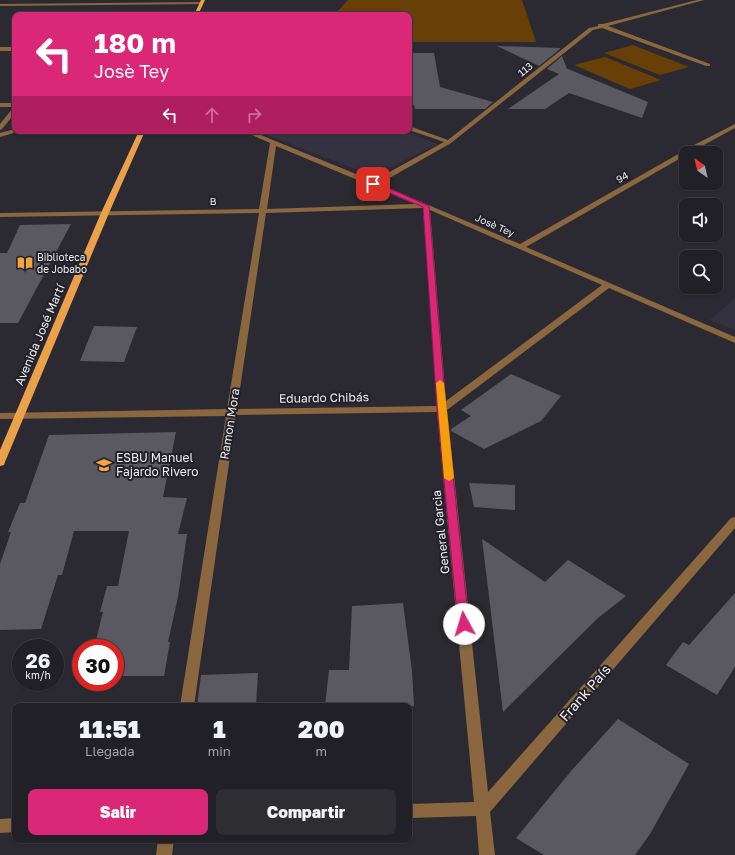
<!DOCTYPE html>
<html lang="es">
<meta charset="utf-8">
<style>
:root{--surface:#202026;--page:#2d2d32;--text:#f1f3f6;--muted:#a2a3a7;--line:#3d3e43;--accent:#db2777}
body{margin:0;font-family:"Golos Text",sans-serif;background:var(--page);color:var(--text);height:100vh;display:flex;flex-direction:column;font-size:15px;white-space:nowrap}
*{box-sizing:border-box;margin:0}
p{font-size:13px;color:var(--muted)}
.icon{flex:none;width:22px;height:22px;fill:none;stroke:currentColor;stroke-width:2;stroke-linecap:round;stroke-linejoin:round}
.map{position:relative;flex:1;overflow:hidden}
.side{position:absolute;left:12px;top:703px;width:400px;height:140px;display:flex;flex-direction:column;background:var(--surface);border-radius:8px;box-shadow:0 1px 3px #0004,0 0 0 1px var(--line)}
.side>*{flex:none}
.guide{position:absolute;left:12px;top:12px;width:400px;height:122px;border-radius:8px;box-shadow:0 1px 3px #0004,0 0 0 1px var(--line);background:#db2777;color:#fff;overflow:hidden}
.needle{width:26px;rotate:326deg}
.tools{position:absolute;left:679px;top:146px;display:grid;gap:8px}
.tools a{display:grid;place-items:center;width:44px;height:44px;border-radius:8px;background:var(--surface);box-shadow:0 1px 3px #0004,0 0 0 1px var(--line);font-size:20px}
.speed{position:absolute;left:12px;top:639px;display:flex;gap:8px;font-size:20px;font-weight:700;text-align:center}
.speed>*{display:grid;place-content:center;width:52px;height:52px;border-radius:50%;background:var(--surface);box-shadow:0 1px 3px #0004,0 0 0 1px var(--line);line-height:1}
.speed small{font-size:10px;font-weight:400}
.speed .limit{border:6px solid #d22;background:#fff;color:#111}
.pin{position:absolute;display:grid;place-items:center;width:34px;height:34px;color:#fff;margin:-17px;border-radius:8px;box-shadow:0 2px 6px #0006}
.me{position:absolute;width:44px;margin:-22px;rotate:354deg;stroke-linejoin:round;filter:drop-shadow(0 0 3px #0008)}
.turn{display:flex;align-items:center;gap:14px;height:84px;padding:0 16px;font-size:18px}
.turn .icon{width:52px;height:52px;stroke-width:2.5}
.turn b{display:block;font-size:28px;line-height:34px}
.lanes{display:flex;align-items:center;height:38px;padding:0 16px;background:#0003;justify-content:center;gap:20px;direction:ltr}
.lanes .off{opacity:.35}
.eta{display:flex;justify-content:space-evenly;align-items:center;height:68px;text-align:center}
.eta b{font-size:24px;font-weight:800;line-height:28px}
.primary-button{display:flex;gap:8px;margin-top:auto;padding:8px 16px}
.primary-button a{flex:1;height:46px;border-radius:8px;background:var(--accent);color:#fff;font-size:16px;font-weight:800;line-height:46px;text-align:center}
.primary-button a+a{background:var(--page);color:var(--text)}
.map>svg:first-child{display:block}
</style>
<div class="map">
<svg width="735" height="855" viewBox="0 0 735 855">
<rect width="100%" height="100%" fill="#2b2a32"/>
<path fill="#343240" d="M257,131H402L438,144L373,176Z
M735,298V330L710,320Z"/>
<path fill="#684007" d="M348,0H522L536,42H409V15H334Z
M633,45L689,67L660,75L604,53Z
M605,57L661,80L630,89L574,65Z"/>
<path fill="#5a5961" d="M497,46L560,48V49L539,66Z
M409,53H434L440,87L493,102L485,109H415L414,105H409Z
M562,56L567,69H568L648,102L642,118L569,93L545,109H508L559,74L547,69Z
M71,224L18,323H0V253H7L20,225Z
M94,326L137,327L124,362L80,361Z
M511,374L561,396L541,421L484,449L451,431V429L471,416L461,410Z
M176,432L163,497L187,498L178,534H187L178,597L168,642H170L164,676H115V648H94L103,612H100L107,586H118L129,531H74L62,575H58L41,629L0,630V564L11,532H8L20,503H25L49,435Z
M469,483L515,485V510L474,507Z
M482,539L545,582L568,560L626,596L598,618L503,712Z
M735,593V667L717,695L666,665L683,642L689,645Z
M403,603L412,671L414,706H325L329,670H349L352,606Z
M258,673L256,705L197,706L201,675Z
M618,719L689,764L650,834L635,855H544L516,838L572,770Z"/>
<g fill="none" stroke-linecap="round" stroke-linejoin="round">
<path fill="#8b6740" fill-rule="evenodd" d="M697,0H704L608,26L710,64V66H706L602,28L593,30L451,143L379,184L520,244L696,144L735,124V128L689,153H686V155L526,247L735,337V343L609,288L447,410L488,792L731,518L735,517V528L490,812L495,855H479L476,816L409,818V804L474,802L437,412L236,415L194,706H180L226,416L0,419V413L227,409L259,213L0,217V213L259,209L270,143L243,131H251L373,181L444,142L409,130V126L448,140L589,28L598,26V24H603ZM276,146L415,204L267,209ZM423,208L437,406L237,409L266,213ZM430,210L602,285L446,401Z
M204,2L202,4L0,6V4Z
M0,47H15V51H0Z
M0,103H15V107H0Z
M15,107V113L2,129L0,130V124L13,108Z
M15,129V131H18L17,132L0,137V133Z
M15,818V832L0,833V819Z
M158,840H174L172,855H156Z"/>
<path fill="#eaa149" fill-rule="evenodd" d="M201,0H205L198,15H194Z
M139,131H145L109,213L5,462L4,465L0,466V450L101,213Z"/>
</g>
<path fill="#db2777" stroke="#8e194d" d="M371,182H375L429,206L446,409L469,624L468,627L464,629L460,627L458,624L437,409L423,207L371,185Z"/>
<path fill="#f59e0b" d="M440,380L444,383L454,478L449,481L444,478L436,383Z"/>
<defs>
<symbol id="library-bare" viewBox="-9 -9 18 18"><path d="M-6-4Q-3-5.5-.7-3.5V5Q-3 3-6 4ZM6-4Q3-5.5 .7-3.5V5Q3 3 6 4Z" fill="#f3a443" stroke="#222028" stroke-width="2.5" paint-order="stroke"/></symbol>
<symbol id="school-bare" viewBox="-9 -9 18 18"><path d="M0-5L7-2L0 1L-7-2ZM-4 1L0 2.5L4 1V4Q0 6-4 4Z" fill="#f3a443" stroke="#222028" stroke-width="2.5" paint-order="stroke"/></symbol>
</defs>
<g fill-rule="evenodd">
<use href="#library-bare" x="14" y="252" width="22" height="22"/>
<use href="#school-bare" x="93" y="454" width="22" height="22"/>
</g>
<g text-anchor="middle" stroke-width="4" stroke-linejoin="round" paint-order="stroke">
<g font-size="10" fill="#ededf2" stroke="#222028">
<text transform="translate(525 69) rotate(-39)" y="4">113</text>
<text transform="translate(622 177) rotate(-30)" y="4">94</text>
<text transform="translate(213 201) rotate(-1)" y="4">B</text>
<text transform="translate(495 225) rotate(24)" y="4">Josè Tey</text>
</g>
<g font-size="10" fill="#ededf2" stroke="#222028" text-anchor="start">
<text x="37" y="261">Biblioteca<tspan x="37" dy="12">de Jobabo</tspan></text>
</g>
<g font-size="12" fill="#ededf2" stroke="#222028">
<text transform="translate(40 335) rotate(-67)" y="4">Avenida José Martí</text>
<text transform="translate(324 398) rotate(-1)" y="4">Eduardo Chibás</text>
<text transform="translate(230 424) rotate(-81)" y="4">Ramon Mora</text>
<text transform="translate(441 532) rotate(-96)" y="4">General Garcia</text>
</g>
<g font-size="12" fill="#ededf2" stroke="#222028" text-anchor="start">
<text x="116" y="462">ESBU Manuel<tspan x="116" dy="14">Fajardo Rivero</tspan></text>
</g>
<g font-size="14" fill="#ededf2" stroke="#222028">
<text transform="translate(585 693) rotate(-49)" y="5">Frank País</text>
</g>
</g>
</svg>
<div class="tools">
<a><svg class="needle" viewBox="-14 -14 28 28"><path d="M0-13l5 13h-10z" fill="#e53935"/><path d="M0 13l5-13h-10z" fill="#a2a3a7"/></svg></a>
<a><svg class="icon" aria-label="sound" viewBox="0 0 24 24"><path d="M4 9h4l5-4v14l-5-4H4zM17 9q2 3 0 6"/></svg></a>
<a><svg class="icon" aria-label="search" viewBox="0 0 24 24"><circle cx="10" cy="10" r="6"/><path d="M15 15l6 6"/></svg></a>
</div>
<div class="speed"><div>26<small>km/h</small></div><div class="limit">30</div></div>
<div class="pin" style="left:373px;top:184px;background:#d93025"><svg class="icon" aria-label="arrive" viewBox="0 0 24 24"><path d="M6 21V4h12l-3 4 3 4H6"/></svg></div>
<svg class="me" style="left:464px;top:624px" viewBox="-20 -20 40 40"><circle r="19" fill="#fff"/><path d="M0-13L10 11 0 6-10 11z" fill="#db2777"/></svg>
<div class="guide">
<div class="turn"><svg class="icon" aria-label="left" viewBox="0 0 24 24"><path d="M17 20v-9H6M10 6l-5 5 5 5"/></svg><div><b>180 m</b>Josè Tey</div></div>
<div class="lanes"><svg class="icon" aria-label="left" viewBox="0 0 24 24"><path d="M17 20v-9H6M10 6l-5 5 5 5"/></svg><svg class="icon off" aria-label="ahead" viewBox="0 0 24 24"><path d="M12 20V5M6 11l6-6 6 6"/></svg><svg class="icon off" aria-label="right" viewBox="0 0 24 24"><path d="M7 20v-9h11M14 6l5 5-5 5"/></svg></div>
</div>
<section class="side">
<div class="eta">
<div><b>11:51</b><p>Llegada</p></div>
<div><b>1</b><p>min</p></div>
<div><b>200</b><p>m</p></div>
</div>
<div class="primary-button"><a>Salir</a><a>Compartir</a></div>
</section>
</div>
